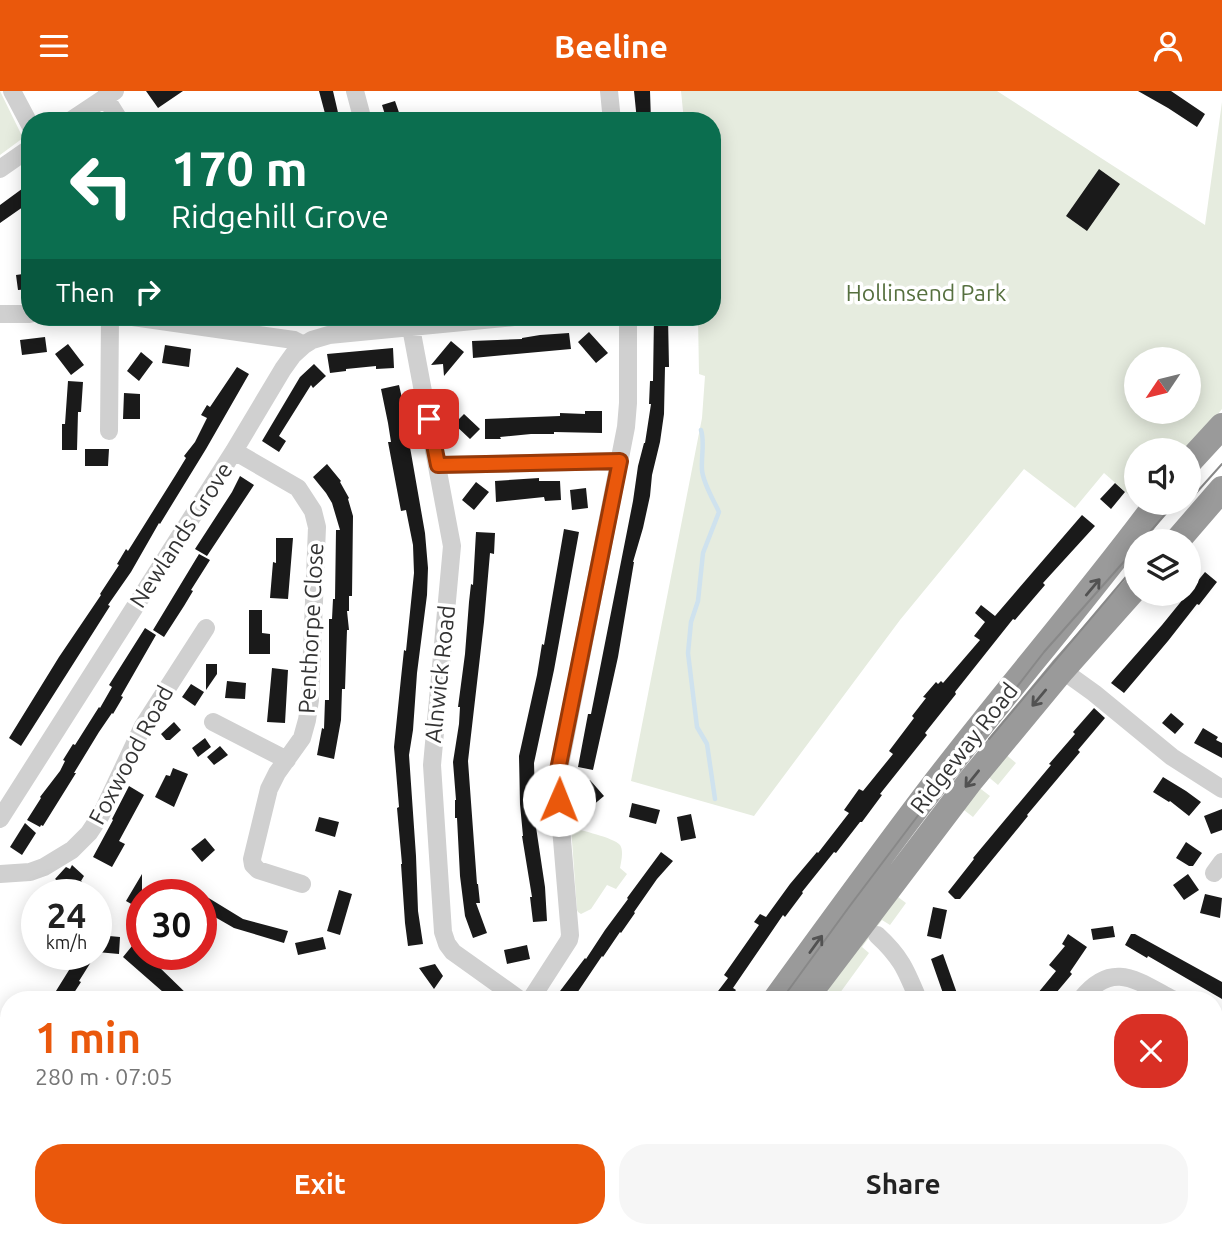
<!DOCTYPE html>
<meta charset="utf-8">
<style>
:root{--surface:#fff;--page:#f6f6f6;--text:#222;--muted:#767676;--accent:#ea580c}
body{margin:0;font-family:Ubuntu,sans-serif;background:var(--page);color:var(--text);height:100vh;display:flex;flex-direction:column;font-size:26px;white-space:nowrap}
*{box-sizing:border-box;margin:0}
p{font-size:23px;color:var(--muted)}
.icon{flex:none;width:38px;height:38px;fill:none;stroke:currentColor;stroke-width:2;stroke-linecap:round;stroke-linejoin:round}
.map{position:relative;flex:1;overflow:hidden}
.panel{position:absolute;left:0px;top:900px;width:1223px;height:247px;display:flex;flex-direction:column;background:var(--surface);border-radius:28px 28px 0 0;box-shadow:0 4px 18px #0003}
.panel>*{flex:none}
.banner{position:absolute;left:21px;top:21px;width:700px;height:214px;border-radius:28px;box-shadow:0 4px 18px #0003;background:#0b6e4f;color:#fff;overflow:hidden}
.needle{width:46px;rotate:235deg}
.fabs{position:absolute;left:1124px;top:256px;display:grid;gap:14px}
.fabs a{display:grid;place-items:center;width:77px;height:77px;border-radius:50%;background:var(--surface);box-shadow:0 4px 18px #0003;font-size:35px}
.speed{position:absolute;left:21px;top:788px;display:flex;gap:14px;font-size:35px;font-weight:700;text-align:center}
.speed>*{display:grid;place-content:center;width:91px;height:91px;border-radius:50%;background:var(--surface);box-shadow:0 4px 18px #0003;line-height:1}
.speed small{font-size:18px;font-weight:400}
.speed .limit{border:10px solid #d22;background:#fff;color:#111}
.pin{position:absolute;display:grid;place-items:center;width:60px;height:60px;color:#fff;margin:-30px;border-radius:14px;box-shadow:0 4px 10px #0006}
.me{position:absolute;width:77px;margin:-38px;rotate:1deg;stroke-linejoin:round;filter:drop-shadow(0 0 5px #0008)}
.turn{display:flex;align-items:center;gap:24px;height:147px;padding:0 35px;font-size:32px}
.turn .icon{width:91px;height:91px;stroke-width:2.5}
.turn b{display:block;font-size:49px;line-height:60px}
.then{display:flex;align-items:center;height:66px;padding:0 35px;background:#0003;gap:14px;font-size:26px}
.round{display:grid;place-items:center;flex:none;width:74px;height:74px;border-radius:28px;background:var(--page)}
.headline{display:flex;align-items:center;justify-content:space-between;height:119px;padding:0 35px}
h1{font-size:42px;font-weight:700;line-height:52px;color:var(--accent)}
.primary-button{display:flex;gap:14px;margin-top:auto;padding:14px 35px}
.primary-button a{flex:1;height:80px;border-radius:28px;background:var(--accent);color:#fff;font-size:28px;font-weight:700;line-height:80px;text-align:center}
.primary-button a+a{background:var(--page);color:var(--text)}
header{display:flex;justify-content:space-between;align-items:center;height:91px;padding:0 35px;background:var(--accent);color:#fff;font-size:32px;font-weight:700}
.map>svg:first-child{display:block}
</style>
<header><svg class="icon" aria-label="menu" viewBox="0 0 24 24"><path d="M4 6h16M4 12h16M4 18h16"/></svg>Beeline<svg class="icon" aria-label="person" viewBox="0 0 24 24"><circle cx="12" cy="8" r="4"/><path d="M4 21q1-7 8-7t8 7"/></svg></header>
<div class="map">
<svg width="1222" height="1146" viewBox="0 0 1222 1146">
<rect width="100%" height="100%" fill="#fff"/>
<path fill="#e6ecdf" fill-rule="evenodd" d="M0,0L23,47L0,64Z
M681,0H997L1205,134L1222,11V318L1187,359H1136V410L1104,382L1075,417L1024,378L900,529L754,725L631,690L702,327L705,285L699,283L698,226H712V30H684ZM1136,268H1188V320H1136Z
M1004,662L1016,672L998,694L985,683Z
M977,695L990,705L973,726L960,716Z
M571,736C581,740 613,746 620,754C624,760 621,771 620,777L627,783L616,798L607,794L591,818L581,823L578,821L577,819Z
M894,803L906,812L890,834L882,829L862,856L869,862L837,906L825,897Z"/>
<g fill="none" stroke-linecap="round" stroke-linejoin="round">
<path stroke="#cfe2ee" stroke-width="4.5" d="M701,339C705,351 701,365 702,379C703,392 713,408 719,421L703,462L698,510L691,531L688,562L697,636L707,653L715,708"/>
</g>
<path fill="#1a1a1a" d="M146,0H183L158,17Z
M319,0H333L340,30H327Z
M634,0H650L651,30H637Z
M1138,0H1171L1205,23L1197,36L1168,17Z
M395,10L402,30H387L382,14Z
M1099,78L1120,93L1087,140L1066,125Z
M30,92V111L0,132V114Z
M30,182V198L18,199L16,184Z
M654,226H668L669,276H665L664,323L660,351L652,384L650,405L643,437L633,471H634L618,566L593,679L578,676L588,623H591L633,410L638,375L644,352H645L651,313H649L650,290H653Z
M589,241L608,262L596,272L578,251Z
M569,242L571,258L473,267L472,250L522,248V247L540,244Z
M45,246L47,261L22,264L20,249Z
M451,250L464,261L444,285L443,273L431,274Z
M68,253L84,274L71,284L55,263Z
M165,254L191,258L189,276L162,272Z
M393,257L394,277L376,278V275L346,278V280L330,282L327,263Z
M141,261L153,271L139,290L127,280Z
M314,273L326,285L313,297L311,294L279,345L286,350L279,361L262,350L300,286Z
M237,276L249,283L206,358L160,433L159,432L131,481L108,514L110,515L21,655L9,647L59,566L101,504L100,503L119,474L117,473L126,458L128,460L175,385L186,367L184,365L195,351L207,327L201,324L207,314L210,316Z
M68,290L83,291L81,321H78L77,359H62V333H65Z
M399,294L409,338L407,339L425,442L428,477L427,504L417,582L413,639L409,664L416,765L418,820L423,853L408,855L405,832L401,773H402L397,717L399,716L394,656L401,587L404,559L406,560L414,482L413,454L406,419L401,420L388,351H391L388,332L381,298Z
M124,302L140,303V328H123Z
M585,320H602V342L554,341V343H531L500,346L501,348H485V328L560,325V322L585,323Z
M464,323L480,338L470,348L454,333Z
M85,358H109L108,375H85Z
M327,373L341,390L340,391L349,407L348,408L353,425L352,505H349V520H347L349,539H347L345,598H342L341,629L334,668L317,664L322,637L324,638L325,609H329V528H332L333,508H335L336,439H340L332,412L326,402L313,386Z
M240,385L254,394L207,465L195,458L232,401Z
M539,387V390H560L561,409L545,410L544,406L496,411L495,390Z
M476,391L489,401L474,419L462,409Z
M1115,392L1125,401L1111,418L1100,408Z
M586,397L588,417L572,419L570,399Z
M1082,424L1095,435L1043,492L1045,494L1015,529L1013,528L955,601L956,603L925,642L927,644L880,703L882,704L862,731H860L836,762L834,761L802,801L803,802L785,826L783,824L733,897L736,899L729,908H712L728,887L724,884L759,834L754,831L760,823L766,826L790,793L817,761L818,762L849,722L844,719L859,698L863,700L893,663L889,660L914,627L912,625L926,607L923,606L936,591L938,593L941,590L943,592L980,549L974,545L985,531L975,522L981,514L995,525Z
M564,438L579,441L554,579L534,672L535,706L538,736H536L545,796L547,830L533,831L530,806H532L522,745H523L520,713L519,665L537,584L542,553L544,554Z
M476,441L495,442L494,463L490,462L484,531L468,670L477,793H478L480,812H476L487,842L473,847L465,825L460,785L457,727H455V709H456L453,671L459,633L460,616H458L465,563L469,511L471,493L473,494Z
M276,447H293L288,508L270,507L273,471L276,472Z
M199,463L210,469L191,499L193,500L184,515L164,546L153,539Z
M1205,481L1217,491L1199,514L1197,513L1168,550L1124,602L1111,592L1162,534Z
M249,519H262V542L270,543V563H249Z
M145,537L156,544L121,605L123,606L113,623L112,622L99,641L74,682H76L43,735L41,734L40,736L27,729L41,707L40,706L60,680L65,670L63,669L73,653L75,654L99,616L100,617L112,596L109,594Z
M206,573H217V583L206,599Z
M272,577L288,579L285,632L267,631Z
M227,590L246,592L245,608L225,607Z
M191,593L204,601L195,615L182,606Z
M1094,617L1105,627L1078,659L1080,661L1027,724L1028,725L960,808H955L948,801L974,768L973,767L1051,674L1049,673L1075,643L1073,641Z
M1171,622L1184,633L1175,643L1162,632Z
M174,631L181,639L170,649H166L161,643Z
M1203,637L1218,646L1216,649L1222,652V667L1194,652Z
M205,647L211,656L198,666L192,657Z
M220,655L228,664L214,674L207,666Z
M173,677L188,683L174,716L155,706L166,684L170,685Z
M1163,686L1186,700L1201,711L1189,725L1170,710L1169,711L1153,701Z
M590,689L604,705L592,715L579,698Z
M129,695L144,704L119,750L125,753L112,776L93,766L113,729L112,728Z
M632,712L660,719L656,733L629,726Z
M1222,718V739L1211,743L1204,725Z
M691,723L696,747L681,750L677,726Z
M319,726L339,731L335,746L315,740Z
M25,732L36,742L22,764L10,756Z
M205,747L215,759L202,771L191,758Z
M1186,751L1202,762L1193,775H1189L1176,767Z
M661,761L673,770L657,788L634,821L635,822L621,842L620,841L603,866L602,865L573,908H554L585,867L586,868L605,839L628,808L627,807Z
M72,774L84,785L81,790L96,803H80L74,799L70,803H63L55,798L61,792L55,788L65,777L66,776L70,778Z
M142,783V819L126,810Z
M1188,783L1199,799L1184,809L1173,794Z
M339,799L352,803L340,844L327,840Z
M1205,803L1222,807L1220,827L1200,822Z
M207,806L243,828L288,840L284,852L234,837L201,818Z
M933,816L947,819L941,848L927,845Z
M1113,835L1115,846L1093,849L1091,838Z
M1068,843L1087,856L1070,881L1072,883L1051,908H1033L1056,880L1049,874L1065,855L1062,853Z
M1131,843H1135L1222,891V908L1148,865L1147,867L1125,854Z
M98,844L120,846L119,863L97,861Z
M323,846L326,858L298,864L295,852Z
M527,854L530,868L507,873L504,859Z
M132,855L155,872L192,908H171L123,866Z
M79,863H96L79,890L81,891L70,908H51Z
M943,863L948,877L959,908H945L931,868Z
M435,873L443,885L434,898L419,877Z"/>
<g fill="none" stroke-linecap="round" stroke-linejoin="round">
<path stroke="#d0d0d0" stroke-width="18" d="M12,0L30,34
M355,0L363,30
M609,0L612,30
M105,6L120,30
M70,30L115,0
M0,78L30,57
M0,223H30
M133,226L294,249L304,254
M409,226L452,455L432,674L443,841L447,853L453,861L519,908
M109,340L110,226
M234,360L298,397L313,420L317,436L310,609L307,629L302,647L277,682L269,698L252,768L253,774L258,779L302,793
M438,374L620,370
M1062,579L1094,602L1172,666L1222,698
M213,631L287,669
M0,728L234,360L283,278L293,264L304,254L312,249L329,244L514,226
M1214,782L1222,771
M0,783L30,781L44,776L72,759L89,742L101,724L143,635L206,537
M877,844C901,866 906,879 918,908
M531,908L569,849L570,844L557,689L626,336L628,312V226
M1081,908C1112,869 1136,889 1172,908
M1214,931L1222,935
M0,970L9,968
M0,1086L9,1085
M1214,1131L1222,1135
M478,1138L490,1146
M1030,1138V1146
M822,1146L828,1138
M900,1146L902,1138
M1185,1146L1190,1138"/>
<path stroke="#9a9a9a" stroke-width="26" d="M1188,372L1222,335
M1177,450L1222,398
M776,908C829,835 882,762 937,690C1009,596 1087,507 1158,411
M805,908L971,689L1062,579L1136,496
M605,1146L611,1138
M641,1146L647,1138"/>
<path stroke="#888" stroke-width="2" d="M1188,411L1222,373
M1142,450L1176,411
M989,648L1136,474
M782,908L849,816L944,690L1044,561L1136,457
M611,1146L617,1138
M625,1146L631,1138"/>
</g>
<defs><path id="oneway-shaft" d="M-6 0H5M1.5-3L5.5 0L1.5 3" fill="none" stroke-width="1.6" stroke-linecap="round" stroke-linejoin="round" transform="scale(1.75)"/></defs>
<g stroke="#525252">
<use href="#oneway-shaft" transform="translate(1093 496) rotate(-50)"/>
<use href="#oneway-shaft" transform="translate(1039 607) rotate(130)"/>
<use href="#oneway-shaft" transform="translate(972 688) rotate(129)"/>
<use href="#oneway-shaft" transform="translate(816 853) rotate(-54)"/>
</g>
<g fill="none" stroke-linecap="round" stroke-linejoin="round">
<defs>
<path id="route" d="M429,328L438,374L620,370L558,679L557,689L559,709"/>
</defs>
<use href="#route" stroke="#983908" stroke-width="18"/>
<use href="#route" stroke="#ea580c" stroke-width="12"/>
</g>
<g text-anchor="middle" stroke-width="7" stroke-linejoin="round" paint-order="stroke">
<g font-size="23" fill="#56703f" stroke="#fff">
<text x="926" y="210">Hollinsend Park</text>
</g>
<g font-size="23" fill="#333" stroke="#fff">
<text transform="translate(181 444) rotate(-57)" y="8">Newlands Grove</text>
<text transform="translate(311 537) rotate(-87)" y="8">Penthorpe Close</text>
<text transform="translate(440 583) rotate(-84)" y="8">Alnwick Road</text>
<text transform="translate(964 657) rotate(-52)" y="8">Ridgeway Road</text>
<text transform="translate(131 664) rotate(-62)" y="8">Foxwood Road</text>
</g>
</g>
</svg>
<div class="fabs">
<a><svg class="needle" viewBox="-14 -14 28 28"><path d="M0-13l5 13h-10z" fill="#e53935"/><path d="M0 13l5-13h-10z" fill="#767676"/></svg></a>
<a><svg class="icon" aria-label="sound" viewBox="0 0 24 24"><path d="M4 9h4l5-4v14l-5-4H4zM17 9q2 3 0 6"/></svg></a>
<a><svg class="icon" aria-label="layers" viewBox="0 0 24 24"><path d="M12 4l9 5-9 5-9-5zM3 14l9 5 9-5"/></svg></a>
</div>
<div class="speed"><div>24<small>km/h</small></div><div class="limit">30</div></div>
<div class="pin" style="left:429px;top:328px;background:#d93025"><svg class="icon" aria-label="arrive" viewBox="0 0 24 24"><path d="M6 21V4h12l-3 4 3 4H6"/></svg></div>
<svg class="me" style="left:559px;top:709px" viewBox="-20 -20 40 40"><circle r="19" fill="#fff"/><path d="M0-13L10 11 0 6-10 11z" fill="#ea580c"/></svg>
<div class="banner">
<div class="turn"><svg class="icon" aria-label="left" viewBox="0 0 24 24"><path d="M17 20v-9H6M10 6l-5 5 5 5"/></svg><div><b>170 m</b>Ridgehill Grove</div></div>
<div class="then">Then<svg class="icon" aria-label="right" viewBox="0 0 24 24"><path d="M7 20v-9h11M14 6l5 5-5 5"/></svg></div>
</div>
<section class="panel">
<div class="headline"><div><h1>1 min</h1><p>280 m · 07:05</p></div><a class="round" style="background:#d93025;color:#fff"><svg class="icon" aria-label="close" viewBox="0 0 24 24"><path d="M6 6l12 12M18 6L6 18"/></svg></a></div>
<div class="primary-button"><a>Exit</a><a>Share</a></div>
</section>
</div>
